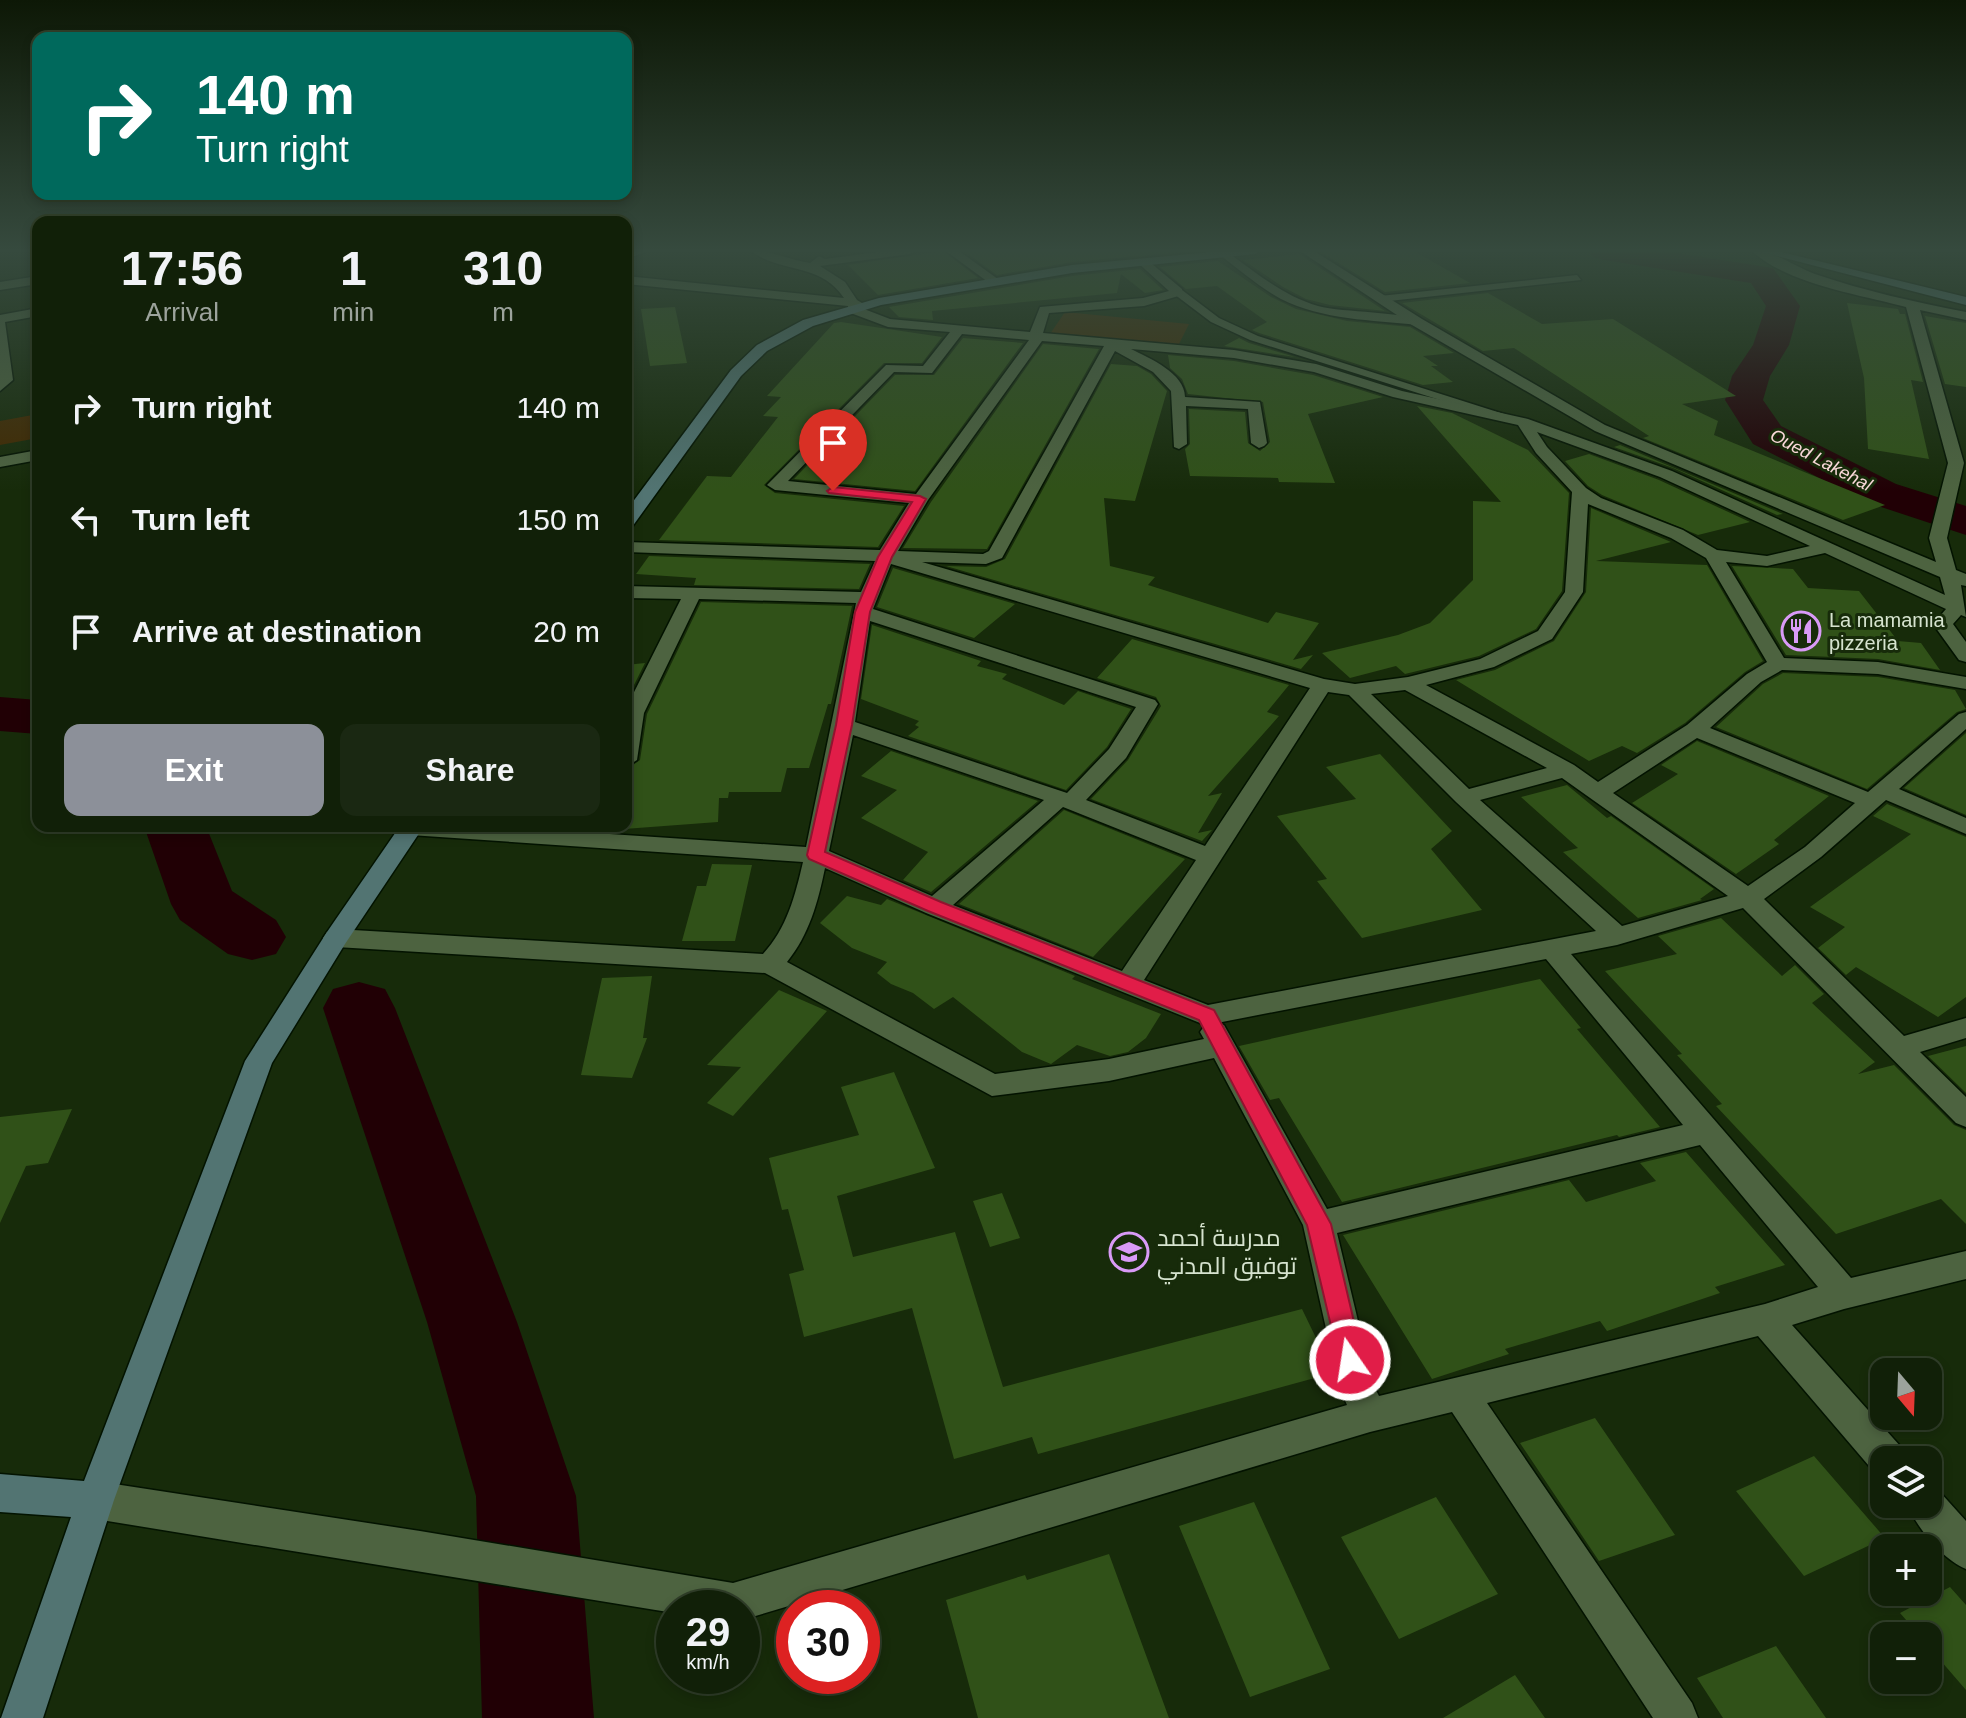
<!DOCTYPE html>
<meta charset="utf-8">
<style>
:root{--surface:#112008;--page:#1a2812;--text:#f1f3f6;--muted:#9ca39c;--line:#303e29;--accent:#8c9099}
body{margin:0;font-family:Helvetica,Cairo,sans-serif;background:var(--page);color:var(--text);height:100vh;display:flex;flex-direction:column;font-size:30px;white-space:nowrap}
*{box-sizing:border-box;margin:0}
p{font-size:26px;color:var(--muted)}
.icon{flex:none;width:44px;height:44px;fill:none;stroke:currentColor;stroke-width:2;stroke-linecap:round;stroke-linejoin:round}
.map{position:relative;flex:1;overflow:hidden}
.sheet{position:absolute;left:32px;top:216px;width:600px;height:616px;display:flex;flex-direction:column;background:var(--surface);border-radius:16px;box-shadow:0 4px 12px #0003,0 0 0 2px var(--line)}
.sheet>*{flex:none}
.top-card{position:absolute;left:32px;top:32px;width:600px;height:168px;border-radius:16px;box-shadow:0 4px 12px #0003,0 0 0 2px var(--line);background:#00695c;color:#fff;overflow:hidden}
.needle{width:52px;rotate:161deg}
.controls{position:absolute;left:1870px;top:1358px;display:grid;gap:16px}
.controls a{display:grid;place-items:center;width:72px;height:72px;border-radius:16px;background:var(--surface);box-shadow:0 4px 12px #0003,0 0 0 2px var(--line);font-size:40px}
.speed{position:absolute;left:656px;top:1590px;display:flex;gap:16px;font-size:40px;font-weight:700;text-align:center}
.speed>*{display:grid;place-content:center;width:104px;height:104px;border-radius:50%;background:var(--surface);box-shadow:0 4px 12px #0003,0 0 0 2px var(--line);line-height:1}
.speed small{font-size:20px;font-weight:400}
.speed .limit{border:12px solid #d22;background:#fff;color:#111}
.pin{position:absolute;display:grid;place-items:center;width:68px;height:68px;color:#fff;margin:-82px -34px;border-radius:50% 50% 50% 0;rotate:-45deg;box-shadow:0 0 8px #0007}
.pin .icon{rotate:45deg}
.me{position:absolute;width:88px;margin:-44px;rotate:347deg;stroke-linejoin:round;filter:drop-shadow(0 0 6px #0008)}
.turn{display:flex;align-items:center;gap:28px;height:168px;padding:0 32px;font-size:36px}
.turn .icon{width:104px;height:104px;stroke-width:2.5}
.turn b{display:block;font-size:56px;line-height:68px}
.eta{display:flex;justify-content:space-evenly;align-items:center;height:136px;text-align:center}
.eta b{font-size:48px;font-weight:600;line-height:56px}
.primary-button{display:flex;gap:16px;margin-top:auto;padding:16px 32px}
.primary-button a{flex:1;height:92px;border-radius:16px;background:var(--accent);color:#fff;font-size:32px;font-weight:600;line-height:92px;text-align:center}
.primary-button a+a{background:var(--page);color:var(--text)}
ul{padding:0;list-style:none}
li{display:flex;align-items:center;gap:24px;height:112px;padding:0 32px}
li div{flex:1}
li b{display:block;font-size:30px}
li em{font-style:normal}
.map>svg:first-child{display:block}
</style>
<div class="map">
<svg width="1966" height="1718" viewBox="0 0 1966 1718">
<rect width="100%" height="100%" fill="#172b0a"/>
<path fill="#422900" d="M1065,312L1189,324L1178,346L1050,334Z
M38,414V438L0,445V421Z"/>
<g fill="none" stroke-linecap="round" stroke-linejoin="round">
<path fill="#210005" fill-rule="evenodd" d="M1589,251H1664L1773,268L1800,306L1789,345L1770,376L1763,400L1781,426L1896,484L1966,506V535L1866,502L1753,444L1725,400L1732,376L1753,345L1766,306L1751,283L1604,260L1593,257Z
M0,697L38,700V734L0,731Z
M144,826H206L232,891L276,920L286,937L276,954L252,960L228,954L180,920L171,904Z
M359,982L385,989L395,1008L517,1322L576,1496L594,1718H482L476,1496L427,1322L323,1008L333,989Z"/>
</g>
<path fill="#305118" d="M943,251L978,278L878,295L848,265Z
M964,251H1192L1072,262L997,275Z
M1328,251H1414L1470,283L1385,292L1321,252Z
M1299,254L1385,311L1330,305L1306,299L1283,287L1243,260Z
M1218,261L1271,297L1296,309L1347,321L1410,327L1454,353L1423,356L1438,366H1431L1453,382L1423,385L1259,333L1252,330L1267,322L1217,286L1186,289L1160,267Z
M1140,269L1163,290L1145,293L1121,274L1117,293L932,311L933,320L899,317L889,307L1072,276Z
M1488,293L1542,324L1613,319L1736,396L1682,404L1718,421L1714,435L1885,505L1843,520L1643,438L1649,436L1514,348L1483,351L1402,303Z
M1847,303L1898,309L1900,314H1905L1923,382L1911,380L1929,459L1868,449L1864,378Z
M675,307L687,363L650,366L641,309Z
M1925,316L1966,323V387L1945,384Z
M841,322L942,337L922,363H884L764,485L775,493L904,506L878,547L659,540L707,476L731,477L778,417L763,416L781,397L767,396L834,323Z
M963,338L1023,343L915,491L794,479L895,375H934Z
M1239,338L1249,343L1295,357L1224,346Z
M1043,344L1099,349L987,549L903,548L931,502Z
M1168,355L1234,361L1313,375L1383,397L1308,414L1335,483L1279,482L1278,478L1190,476L1185,449L1190,444L1189,409L1245,412L1248,443L1260,451L1270,442L1263,402L1188,394L1182,379L1170,368Z
M1111,364L1137,366L1151,374L1167,391L1135,501L1104,498L1110,566L1155,577L1148,585L1268,623L1276,612L1319,623L1293,660L1313,655L1301,669L946,566L986,567L1005,559Z
M1417,406L1452,413L1528,450L1569,493L1562,591L1536,629L1479,656L1405,674L1396,666L1350,678L1322,653L1398,635L1430,623L1473,580V501L1501,502Z
M1620,445L1783,514L1777,515L1673,468L1614,447Z
M1589,454L1659,480L1750,522L1698,535L1602,495L1588,486L1565,461Z
M1591,508L1671,542L1596,561L1707,565L1763,661L1745,672L1685,723L1637,753L1622,746L1589,761L1456,680L1495,670L1554,641L1586,592Z
M649,556L870,564L859,589L694,585L696,578L636,574Z
M1732,566L1793,569L1808,588L1859,591L1898,641L1921,643L1940,670L1878,659L1786,655Z
M893,568L1015,604L974,638L877,607Z
M701,602L852,606L831,704H828L809,768H787L781,792H729L728,798H719L718,822L624,829L630,785H626V770L640,760L647,714Z
M872,625L981,661L977,666L1007,674L1002,679L1064,705L1078,691L1131,709L1107,747L1066,790L908,736L919,727L915,725L919,721L861,699Z
M1132,639L1289,685L1267,712L1279,716L1208,796L1222,793L1198,833L1212,830L1202,841L1091,799L1128,760L1161,706L1156,697L1097,678Z
M645,663L626,701V665Z
M1783,673L1878,677L1955,690L1966,709L1957,712L1867,789L1716,727L1763,684Z
M1966,733V815L1904,788Z
M1697,741L1829,796L1774,840L1779,844L1736,874L1632,803L1678,774L1661,765Z
M891,751L1038,801L931,892L903,880L928,852L861,818L897,790L861,776Z
M1380,754L1452,831L1431,849L1482,910L1362,938L1317,881L1327,879L1277,816L1356,799L1326,767Z
M1567,785L1607,818L1611,816L1714,889L1700,899L1702,900L1638,918L1563,852L1578,848L1521,797Z
M1887,804L1966,837V997L1938,1017L1856,967L1846,975L1818,948L1845,927L1810,907L1911,834L1873,816Z
M1064,810L1185,859L1093,957L959,904Z
M712,864L752,865L735,941H682L697,886H706Z
M847,896L881,905L887,899L1075,976L1072,979L1161,1014L1146,1038L1128,1052L1110,1056L1077,1045L1051,1064L1022,1052L953,997L934,1009L913,993L891,984L877,973L887,962L852,948L820,923Z
M1721,918L1782,976L1795,965L1824,994L1812,1003L1875,1062L1858,1074L1894,1065L1954,1125L1966,1130V1224L1941,1199L1836,1234L1716,1106L1722,1104L1677,1055L1682,1054L1605,971L1677,954L1658,936Z
M652,976L643,1038H647L632,1078L581,1075L602,978Z
M1540,979L1581,1028L1577,1029L1660,1127L1619,1137L1617,1135L1342,1202L1279,1098L1270,1100L1239,1046Z
M779,990L827,1011L733,1116L707,1103L741,1067L707,1065Z
M1966,1046V1093L1928,1056Z
M894,1072L935,1168L837,1196L853,1257L955,1232L1003,1387L1302,1309L1333,1373L1038,1454L1032,1437L954,1459L912,1308L804,1337L789,1274L804,1270L788,1209L782,1210L769,1158L859,1135L841,1087Z
M72,1109L48,1163L26,1166L0,1223V1117Z
M1686,1152L1785,1265L1715,1287L1720,1293L1607,1331L1600,1321L1505,1349L1509,1354L1432,1379L1343,1235L1569,1180L1586,1202L1656,1181L1640,1163Z
M1002,1193L1020,1238L990,1247L973,1201Z
M1595,1418L1675,1535L1599,1561L1520,1443Z
M1814,1456L1885,1538L1804,1576L1736,1491Z
M1436,1497L1498,1594L1399,1639L1341,1537Z
M1254,1502L1330,1669L1250,1697L1179,1526Z
M1109,1554L1169,1718H978L946,1600L1025,1575L1027,1580Z
M1950,1587L1966,1605V1690L1928,1646V1636H1920L1900,1613Z
M1776,1646L1826,1718H1723L1697,1678Z
M1515,1675L1545,1718H1443Z"/>
<g fill="none" stroke-linecap="round" stroke-linejoin="round">
<defs>
<path id="service" d="M1220,251H1226C1255,272 1283,296 1318,306C1344,313 1404,311 1422,322L1417,325C1372,320 1323,320 1281,299C1259,287 1240,270 1220,255Z
M1577,275L1581,280L1380,302L1375,299L1380,296Z
M1174,290H1182L1219,318L1258,336L1507,415L1497,418L1250,340L1211,322L1174,294Z"/>
<path id="minor" d="M645,251L643,253L626,259V252Z
M751,251C771,250 790,260 810,263L819,256L825,259L885,251H916L910,254L820,266L845,282L857,300L867,306L864,309L890,319L1030,332L1040,307L1143,298L1169,291L1136,261L1146,259L1182,289V295L1144,306L1049,313L1043,333L1234,350L1316,364L1402,391L1528,419L1672,471L1945,595L1940,577L1595,431L1412,325L1300,251H1314L1422,319L1605,425L1936,562L1929,538L1948,463L1906,307C1861,295 1787,284 1752,251C1773,250 1795,267 1815,274C1864,291 1915,302 1966,312V320L1920,310L1964,463L1947,538L1956,570L1966,574V586L1961,585L1966,617L1961,615L1953,624L1966,642V662L1959,660L1933,624L1946,609L1825,553L1767,566L1726,562L1784,658L1878,662L1966,677V689L1878,674L1782,670L1761,682L1710,728L1868,792L1959,714L1966,712V729L1899,789L1966,818V834L1886,800L1821,857L1764,899L1904,1036L1966,1018V1038L1920,1052L1966,1097V1127L1956,1123L1743,908L1617,945L1571,954L1851,1278L1966,1251V1279L1844,1309L1792,1325L1901,1447L1906,1460H1884V1476L1875,1473L1758,1336L1487,1403L1692,1703L1698,1718H1653L1452,1412L1370,1432L742,1620V1608H674V1613L95,1519L82,1513L76,1500L82,1487L95,1481L420,1531L733,1583L1347,1405L1339,1387L1303,1225L1214,1058L1109,1081L992,1096L765,973L336,947L327,944L323,938L327,932L336,929L763,954C787,928 795,896 803,862L410,835L402,833L398,828L491,826L806,847L856,603L699,599L644,713L637,760L626,767V708L681,599L626,598V586L861,592L875,561L626,552V542L880,550L909,503L775,490L767,485L886,365L923,366L950,332L888,327L848,312V306L626,284V276L844,298C820,262 782,274 751,251ZM962,334L1029,340L916,494L788,481L894,372L932,373ZM1042,341L1104,346L989,551L983,554L898,551L928,500ZM1131,349L1234,358L1314,372L1393,397L1518,425L1536,453L1572,492L1565,592L1538,631L1480,659L1408,677L1355,684L1324,679L922,562L986,564L1002,558L1115,351L1153,372L1171,391L1174,447L1179,449L1187,444L1186,406L1248,409L1251,443L1259,448L1264,446L1267,443L1260,402L1185,397C1185,373 1149,358 1131,349ZM1537,432L1660,477L1810,546L1767,556L1717,550L1683,530L1601,498L1586,488L1547,447ZM1588,504L1671,538L1706,558L1767,662L1747,674L1687,725L1598,782L1574,765L1426,685L1494,667L1552,639L1583,592ZM891,564L1310,688L1205,846L1086,800L1126,758L1158,704L1155,700L873,609ZM870,621L1136,707L1109,749L1067,793L855,722ZM1405,690L1547,768L1469,789L1371,694ZM1328,692L1349,695L1456,802L1596,931L1208,1005L1144,980ZM853,735L1044,800L932,896L829,851ZM1697,738L1855,803L1805,847L1748,886L1613,793ZM1562,778L1728,896L1622,926L1480,800ZM1063,807L1196,860L1122,971L953,905ZM825,868L926,913L1205,1025L1200,1032L1204,1039L1109,1059L995,1074L787,962C809,935 818,902 825,868ZM1546,959L1683,1125L1327,1209L1224,1025L1217,1023ZM1700,1145L1818,1287L1765,1304L1379,1396L1373,1384L1337,1233Z
M946,251H959L1002,282L992,285Z
M38,276V284L0,290V282Z
M38,308V316L5,322L13,380L0,391V315Z
M38,450V460L0,467V457Z
M1928,1486L1939,1491L1966,1521V1569C1942,1559 1917,1528 1907,1504H1928Z"/>
<path id="secondary" d="M1222,251H1261L1255,254L1072,273L881,305L813,326L767,351L741,376L632,527L626,528V511L731,370L757,345L803,320L879,298L1072,265Z
M1758,251H1777L1966,297V305Z
M400,826H424L345,944L272,1063L114,1500L43,1718H1L71,1517L0,1512V1474L84,1481L245,1061L327,932Z"/>
</defs>
<use href="#service" stroke="#031300" stroke-width="3"/>
<use href="#minor" stroke="#031300" stroke-width="3"/>
<use href="#secondary" stroke="#031300" stroke-width="3"/>
<use href="#service" fill="#4d6340" fill-rule="evenodd"/>
<use href="#minor" fill="#4d6340" fill-rule="evenodd"/>
<use href="#secondary" fill="#527472" fill-rule="evenodd"/>
</g>
<linearGradient id="sky" x2="0" y2="1"><stop stop-color="#0d1806"/><stop offset="0.51" stop-color="#364a3e"/><stop offset="1" stop-color="#364a3e" stop-opacity="0"/></linearGradient>
<rect width="1966" height="491" fill="url(#sky)"/>
<path fill="#e11d48" stroke="#92132f" stroke-width="2" d="M833,487L920,496L926,499L892,557L870,612L852,725L825,852L941,902L1214,1010L1331,1224L1363,1360L1359,1368L1350,1372L1341,1368L1307,1225L1199,1020L928,911L809,859L807,855L836,725L855,612L878,557L912,502L829,493L827,491Z"/>
<defs>
<symbol id="restaurant-ring" viewBox="-11 -11 22 22"><circle r="9.5" fill="#172b0a" stroke="#d99af7" stroke-width="1.5"/><path d="M-5-6h1v4h1v-4h1v4h1v-4h1v5L-1.5 .5V6h-2V.5L-5-1ZM5-6V6H3V1.5H1.5Q1.5-4 5-6Z" fill="#d99af7"/></symbol>
<symbol id="school-ring" viewBox="-11 -11 22 22"><circle r="9.5" fill="#172b0a" stroke="#d99af7" stroke-width="1.5"/><path d="M0-5L7-2L0 1L-7-2ZM-4 1L0 2.5L4 1V4Q0 6-4 4Z" fill="#d99af7"/></symbol>
</defs>
<g fill-rule="evenodd">
<use href="#restaurant-ring" x="1779" y="609" width="44" height="44"/>
<use href="#school-ring" x="1107" y="1230" width="44" height="44"/>
</g>
<g text-anchor="middle" stroke-width="6" stroke-linejoin="round" paint-order="stroke">
<g font-size="18" font-style="italic" fill="#f9d8d9" stroke="#172b0a">
<text transform="translate(1821 460) rotate(28)" y="6">Oued Lakehal</text>
</g>
<g font-size="20" fill="#d6e3cf" stroke="#172b0a" text-anchor="start">
<text x="1829" y="627">La mamamia<tspan x="1829" dy="23">pizzeria</tspan></text>
</g>
<g font-size="24" fill="#d6e3cf" stroke="#172b0a" text-anchor="start">
<text x="1157" y="1246">مدرسة أحمد<tspan x="1157" dy="28">توفيق المدني</tspan></text>
</g>
</g>
</svg>
<div class="controls">
<a><svg class="needle" viewBox="-14 -14 28 28"><path d="M0-13l5 13h-10z" fill="#e53935"/><path d="M0 13l5-13h-10z" fill="#9ca39c"/></svg></a>
<a><svg class="icon" aria-label="layers" viewBox="0 0 24 24"><path d="M12 4l9 5-9 5-9-5zM3 14l9 5 9-5"/></svg></a>
<a>+</a>
<a>−</a>
</div>
<div class="speed"><div>29<small>km/h</small></div><div class="limit">30</div></div>
<div class="pin" style="left:833px;top:491px;background:#d93025"><svg class="icon" aria-label="arrive" viewBox="0 0 24 24"><path d="M6 21V4h12l-3 4 3 4H6"/></svg></div>
<svg class="me" style="left:1350px;top:1360px" viewBox="-20 -20 40 40"><circle r="17" fill="#e11d48" stroke="#fff" stroke-width="3"/><path d="M0-11L8 9 0 5-8 9z" fill="#fff"/></svg>
<div class="top-card">
<div class="turn"><svg class="icon" aria-label="right" viewBox="0 0 24 24"><path d="M7 20v-9h11M14 6l5 5-5 5"/></svg><div><b>140 m</b>Turn right</div></div>
</div>
<section class="sheet">
<div class="eta">
<div><b>17:56</b><p>Arrival</p></div>
<div><b>1</b><p>min</p></div>
<div><b>310</b><p>m</p></div>
</div>
<ul>
<li><svg class="icon" aria-label="right" viewBox="0 0 24 24"><path d="M7 20v-9h11M14 6l5 5-5 5"/></svg><div><b>Turn right</b></div><em>140 m</em></li>
<li><svg class="icon" aria-label="left" viewBox="0 0 24 24"><path d="M17 20v-9H6M10 6l-5 5 5 5"/></svg><div><b>Turn left</b></div><em>150 m</em></li>
<li><svg class="icon" aria-label="arrive" viewBox="0 0 24 24"><path d="M6 21V4h12l-3 4 3 4H6"/></svg><div><b>Arrive at destination</b></div><em>20 m</em></li>
</ul>
<div class="primary-button"><a>Exit</a><a>Share</a></div>
</section>
</div>
